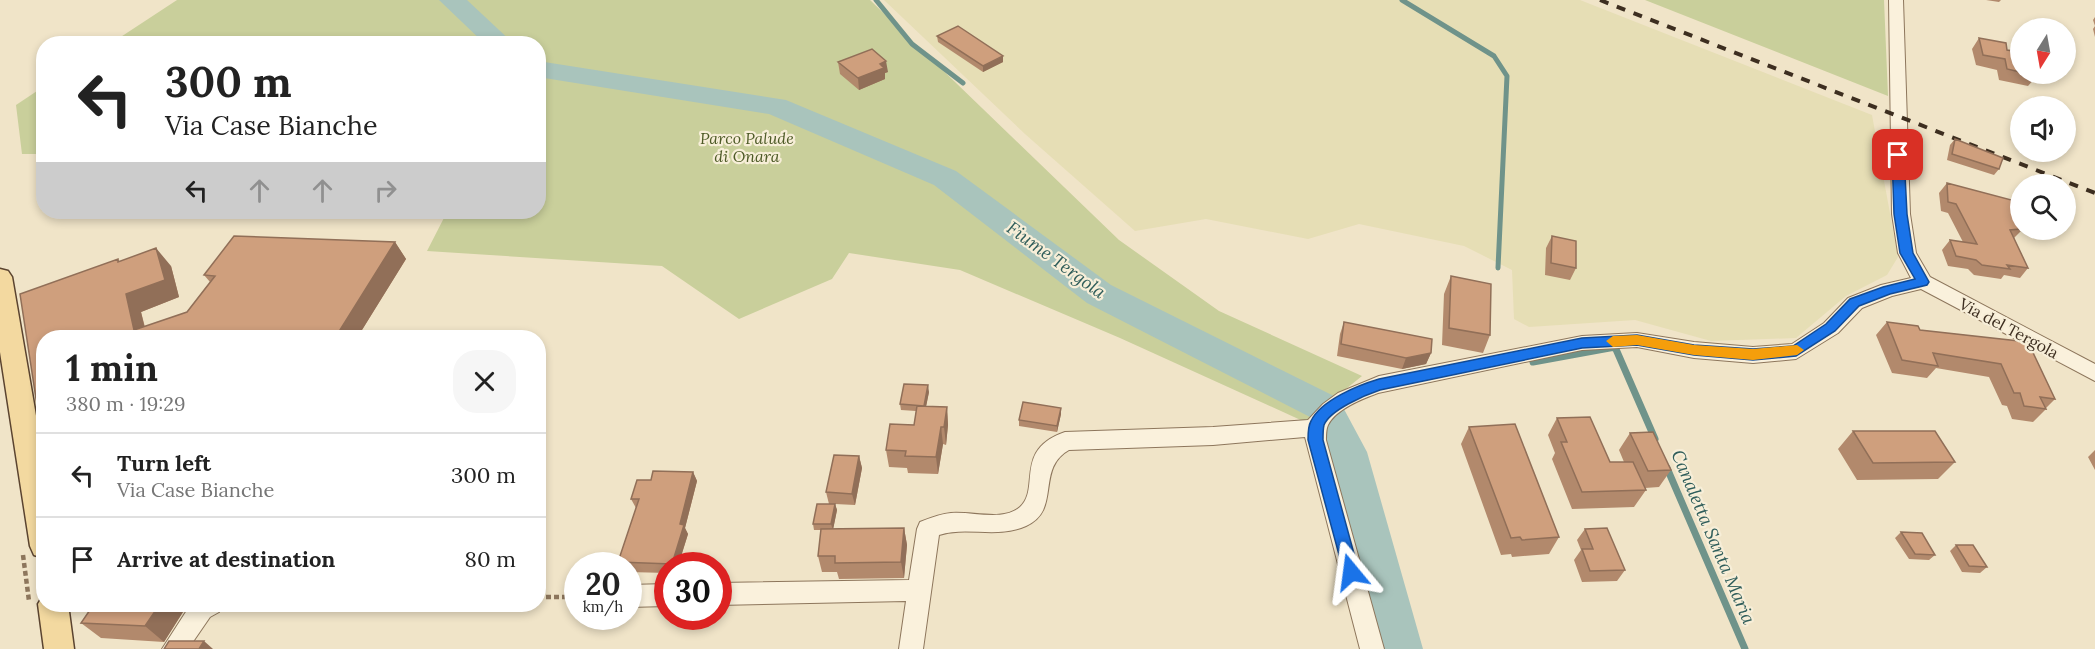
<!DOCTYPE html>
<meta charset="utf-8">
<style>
:root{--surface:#fff;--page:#f6f6f6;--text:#222;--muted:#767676;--line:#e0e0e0}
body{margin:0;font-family:Lora,serif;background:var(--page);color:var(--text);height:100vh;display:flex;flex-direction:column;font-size:22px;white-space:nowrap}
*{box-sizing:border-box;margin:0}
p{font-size:20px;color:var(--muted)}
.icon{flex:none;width:33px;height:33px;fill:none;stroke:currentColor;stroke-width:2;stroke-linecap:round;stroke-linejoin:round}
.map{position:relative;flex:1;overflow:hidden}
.panel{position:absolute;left:36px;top:330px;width:510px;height:282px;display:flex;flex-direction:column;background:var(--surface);border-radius:24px;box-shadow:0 3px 9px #0003}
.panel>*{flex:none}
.hud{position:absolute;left:36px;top:36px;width:510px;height:183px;border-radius:24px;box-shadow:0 3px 9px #0003;background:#fff;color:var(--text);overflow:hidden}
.needle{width:39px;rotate:191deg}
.fabs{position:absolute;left:2010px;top:18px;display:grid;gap:12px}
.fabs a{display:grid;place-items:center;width:66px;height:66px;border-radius:50%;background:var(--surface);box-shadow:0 3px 9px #0003;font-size:30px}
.speed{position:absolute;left:564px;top:552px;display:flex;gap:12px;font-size:30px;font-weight:700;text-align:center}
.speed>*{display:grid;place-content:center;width:78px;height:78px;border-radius:50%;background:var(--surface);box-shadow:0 3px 9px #0003;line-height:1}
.speed small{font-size:15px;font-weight:400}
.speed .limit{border:9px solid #d22;background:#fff;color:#111}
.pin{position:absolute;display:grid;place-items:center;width:51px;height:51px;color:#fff;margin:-26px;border-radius:12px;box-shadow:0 3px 9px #0006}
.me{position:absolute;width:66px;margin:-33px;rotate:344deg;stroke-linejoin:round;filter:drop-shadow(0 0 4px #0008)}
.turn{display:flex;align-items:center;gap:21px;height:126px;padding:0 30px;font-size:27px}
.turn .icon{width:78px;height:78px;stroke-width:2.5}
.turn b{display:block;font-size:42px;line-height:51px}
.lanes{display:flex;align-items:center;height:57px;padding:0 30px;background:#0003;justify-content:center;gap:30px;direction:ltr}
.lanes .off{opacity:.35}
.round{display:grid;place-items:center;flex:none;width:63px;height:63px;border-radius:24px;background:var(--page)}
.overview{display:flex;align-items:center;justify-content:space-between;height:102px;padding:0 30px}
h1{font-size:36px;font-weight:700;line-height:45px}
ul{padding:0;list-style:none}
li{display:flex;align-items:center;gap:18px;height:84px;padding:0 30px;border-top:2px solid var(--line)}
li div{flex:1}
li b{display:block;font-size:22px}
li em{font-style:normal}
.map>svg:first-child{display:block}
</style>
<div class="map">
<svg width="2095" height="649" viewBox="0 0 2095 649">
<rect width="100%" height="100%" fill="#f0e4c8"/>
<path fill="#e6deb5" d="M884,0H1580L1872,115L1898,257L1887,275L1846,296L1796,338L1711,341L1635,320L1529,327L1514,319L1512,270L1464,246L1359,224L1308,239L1206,219L1135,231L1025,134Z"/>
<path fill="#c9cf9b" d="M177,0H870L1119,240L1219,311L1362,376L1305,422L1120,338L960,270L849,253L832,279L739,319L662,266L427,251L447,212H538V44H110Z
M1645,0H1884L1888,96Z
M43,87V154H22L16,105Z"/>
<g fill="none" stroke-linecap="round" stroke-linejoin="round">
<path stroke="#6f938a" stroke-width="5" d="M876,0L912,44L963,83
M1402,0L1494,56L1507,76L1498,268"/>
<path stroke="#6f938a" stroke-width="7" d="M1533,362L1615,347L1655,439
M1667,468L1745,649"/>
<path fill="#a9c4bc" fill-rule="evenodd" d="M439,0H467L514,44H485Z
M538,61L786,100L956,171L1111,285L1338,398L1367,452L1423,649H1379L1329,452L1312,418L1087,303L934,185L769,114L538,77Z"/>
<defs>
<path id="minor" d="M1889,0H1903L1910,214L1916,253L1930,277L2095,364V381L1921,289L1892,296L1862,308L1838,333L1796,359L1753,363L1694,358L1637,347L1582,350L1378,393C1362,399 1336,409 1328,425C1326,429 1326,436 1326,440L1384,649H1360L1305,437L1213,445L1069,450C1035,469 1062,510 1026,526C997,539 967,526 939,535L923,649H899L906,601L718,605V583L909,580L917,529L920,522C930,518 940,514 951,513C972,511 1003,522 1020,507C1041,488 1013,450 1065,432L1213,427L1308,420L1323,404L1338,393L1379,376L1582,336L1637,333L1694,342L1753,347L1792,344L1824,323L1848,298L1881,285L1911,278L1898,253L1892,214Z
M668,584V606L628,607V585Z
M191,604H223L219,612L210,617L188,649H162Z"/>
<path id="major" d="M0,269L8,271L12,277L44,462V558L34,555L30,546L0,352Z
M44,594V604H68L74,649H44L38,604Z"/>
</defs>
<use href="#minor" stroke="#8d765c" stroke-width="2"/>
<use href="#major" stroke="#5b4430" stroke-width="3"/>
<path stroke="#8d765c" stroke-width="4.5" stroke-dasharray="5 3" stroke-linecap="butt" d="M23,555L29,601
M538,597H578"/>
<use href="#minor" fill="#faf1dc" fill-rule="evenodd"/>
<use href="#major" fill="#f3d9a0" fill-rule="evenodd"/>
<path stroke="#3d2e20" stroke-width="4" stroke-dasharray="9 9" stroke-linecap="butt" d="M1600,0L2095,193"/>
</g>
<path fill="#b2896c" d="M1986,0H2001L1999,2Z
M2095,17V37L2093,29L2095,26L2093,20Z
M937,36L1003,62L983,72L938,42Z
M1979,38L2007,50L2020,52V74H2036L2037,76L2028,86L1999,80L1997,70L1976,65L1972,49Z
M838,62L888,72L885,73V79L859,90L840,74Z
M1955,139L1999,169L1994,175L1947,160L1950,145Z
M1947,183L2022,230L2014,238L2028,268L2020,278L2004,275L2001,279L1974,275L1968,269L1948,266L1942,250L1950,240L1963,242L1948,213L1941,211L1939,193Z
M1552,236L1576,268L1570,280L1545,275L1546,248Z
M395,242L406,259L357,338H44L118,259L120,262L171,266L179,297L141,312L145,327L187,312L210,282L204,275Z
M1451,276L1490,335L1483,353L1442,345L1444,294Z
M1344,322L1431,353L1426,364L1402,369L1337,356L1340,334Z
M1887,322L1920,330L2028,342L2055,399L2046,408V409L2033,422L2012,419L2007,406L2002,405L1989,377L1936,368L1927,378L1892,373L1876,335Z
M929,392L926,406L947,407L948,425L946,445L943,444L938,474L908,473L907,468L889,467L886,450L914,425L916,411L901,410L900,404Z
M1061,414L1057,432L1019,426V420Z
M1557,418L1610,462H1624L1619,450L1630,433L1671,470L1659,487L1645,488L1646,490L1634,507L1572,509L1552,459L1555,453L1548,435Z
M1469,427L1559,537L1549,554L1512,557L1511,554L1501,555L1461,444Z
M1853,431L1955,462L1938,479L1857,480L1838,449Z
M2095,450V470L2088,457Z
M859,456L862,468L855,505L835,504L837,510L833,529L904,528L907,545L904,578L839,579L837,572H822L818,556L821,530H814L813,524L829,504L826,492Z
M693,472L697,481L685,528L688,534L678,566H668V573L628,572V566H620L618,562L636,508L631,499Z
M1585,529L1625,570L1617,581L1582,582L1574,560L1581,550L1577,540Z
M1901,532L1935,555L1929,560L1909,559L1895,538Z
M1956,545L1987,567L1980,573L1962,572L1950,551Z
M94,604H188L164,642L101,638L81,623Z"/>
<path fill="#916f58" d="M1003,56V62L983,72V66Z
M886,61L888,72L885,73V79L859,90L858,78L880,64Z
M395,242L406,259L357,338H335Z
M156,248L171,266L179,297L141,312L147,338L134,330L126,294Z
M1431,353L1426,364L1402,369L1406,358Z
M928,385L929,392L925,412L924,406Z
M947,407L948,425L946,445L944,427Z
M1061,408V414L1057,432V426Z
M941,427L943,444L938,474L936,457Z
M859,456L862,468L855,505L852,494Z
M693,472L697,481L685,528L688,534L678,566H673L672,564L680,524Z
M835,504L837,510L833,530L831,524Z
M904,528L907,545L904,578L901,562Z
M160,604H188L164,642L145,626Z
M204,641L213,649H199Z"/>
<path fill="#cf9f7d" stroke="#916f58" stroke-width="1.5" d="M958,26L1003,56L983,66L937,36Z
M1979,38L2006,43L2007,50L2020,52V72L2007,69L2005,59L1983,55Z
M872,49L886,61L880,64L884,68L858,78L838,62Z
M2026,74H2036L2037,76Z
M1955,139L2003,158L1999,169L1952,154Z
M1947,183L2019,202L2020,215V229L2010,230L2028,268L2007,265L2010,269L1982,265L1976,260L1956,256L1950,240L1977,244L1956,204L1948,202Z
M234,236L395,242L335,338H44V451L20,294L118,259V262L156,248L165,280L126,294L134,330L187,312L215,276L204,275Z
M1552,236L1576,241V268L1551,263Z
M1451,276L1491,284L1490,335L1449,328Z
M1344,322L1432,339L1431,353L1406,358L1341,344Z
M1887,322L1918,326L1920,330L2028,342L2055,399L2040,397L2046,409L2024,406L2020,393H2014L2001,364L1933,353L1938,366L1902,360Z
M904,384L928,385L924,406L900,404Z
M1023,402L1061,408L1057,426L1019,420Z
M917,406L947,407L944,427H941L936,457L905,456L906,451L886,450L890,424L914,425Z
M1590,417L1610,462H1633L1646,490L1582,492L1561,442H1567L1557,418Z
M1515,424L1559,537L1522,540L1520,537L1511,538L1469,427Z
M1853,431H1935L1955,462L1873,463Z
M1653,432L1671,470L1648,471L1630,433Z
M834,455L859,456L852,494L826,492Z
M653,471L693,472L680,524L684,525L672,564L618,562L639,499H631L637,480H651Z
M817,504H835L831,524H813Z
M904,528L901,562L835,563V556H818L821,529Z
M1607,528L1625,570L1590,571L1582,549H1593L1585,529Z
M1901,532L1922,533L1935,555L1915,554Z
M1956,545H1973L1987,567L1969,566Z
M94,604H160L145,626L81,623Z
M169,641H204L199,649H164Z"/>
<path fill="#1a73e8" stroke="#114b97" stroke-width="1.5" d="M1898,151L1904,155L1907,214L1913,253L1929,282L1927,285L1890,294L1859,306L1835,331L1796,356L1753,360L1694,355L1637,345L1582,348L1380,390C1365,395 1330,410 1324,425C1323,429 1323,436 1323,440L1359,572L1357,577L1351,579L1345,577L1308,440C1308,434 1308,426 1311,421C1321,400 1359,385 1379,379L1582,338L1637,335L1694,345L1753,349L1793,346L1826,324L1850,299L1883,287L1915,279L1900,253L1894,214L1892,155Z"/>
<path fill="#f59e0b" d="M1637,335L1694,345L1753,349L1797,345L1804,350L1797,355L1753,360L1694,355L1637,345L1613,347L1606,341L1613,336Z"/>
<g text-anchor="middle" stroke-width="4.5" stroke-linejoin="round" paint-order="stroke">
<g font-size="16" font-style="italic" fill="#4d5a26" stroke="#f7eed8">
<text x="747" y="144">Parco Palude<tspan x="747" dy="18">di Onara</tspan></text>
</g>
<g font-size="16" fill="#3d2e20" stroke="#f7eed8">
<text transform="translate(2009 328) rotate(28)" y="6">Via del Tergola</text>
</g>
<g font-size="18" font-style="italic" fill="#2f5d5a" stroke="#f7eed8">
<text transform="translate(1056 260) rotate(36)" y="6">Fiume Tergola</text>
<text transform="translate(1713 537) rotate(67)" y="6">Canaletta Santa Maria</text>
</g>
</g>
</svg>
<div class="fabs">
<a><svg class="needle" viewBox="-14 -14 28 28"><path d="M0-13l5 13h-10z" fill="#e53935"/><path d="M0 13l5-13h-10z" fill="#767676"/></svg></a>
<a><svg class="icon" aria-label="sound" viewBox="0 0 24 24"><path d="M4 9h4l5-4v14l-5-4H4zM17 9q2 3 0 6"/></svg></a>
<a><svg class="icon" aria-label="search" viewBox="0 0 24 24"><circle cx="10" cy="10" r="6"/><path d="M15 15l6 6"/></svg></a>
</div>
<div class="speed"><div>20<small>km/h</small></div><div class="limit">30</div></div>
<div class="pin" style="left:1898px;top:155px;background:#d93025"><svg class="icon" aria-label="arrive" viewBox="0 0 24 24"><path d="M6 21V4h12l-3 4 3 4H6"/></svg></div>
<svg class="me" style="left:1351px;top:572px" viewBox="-20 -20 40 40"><path d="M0-17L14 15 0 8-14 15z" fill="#1a73e8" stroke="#fff" stroke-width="4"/></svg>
<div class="hud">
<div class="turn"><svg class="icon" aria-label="left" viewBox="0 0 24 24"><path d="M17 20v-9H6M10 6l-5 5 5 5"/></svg><div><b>300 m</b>Via Case Bianche</div></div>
<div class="lanes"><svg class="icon" aria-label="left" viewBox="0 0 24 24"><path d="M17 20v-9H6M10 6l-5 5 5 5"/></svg><svg class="icon off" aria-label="ahead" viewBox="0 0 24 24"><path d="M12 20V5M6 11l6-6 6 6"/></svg><svg class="icon off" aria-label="ahead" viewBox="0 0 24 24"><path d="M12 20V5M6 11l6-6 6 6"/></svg><svg class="icon off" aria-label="right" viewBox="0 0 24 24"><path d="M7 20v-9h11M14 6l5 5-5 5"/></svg></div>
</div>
<section class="panel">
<div class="overview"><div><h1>1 min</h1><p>380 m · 19:29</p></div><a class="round"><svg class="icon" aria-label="close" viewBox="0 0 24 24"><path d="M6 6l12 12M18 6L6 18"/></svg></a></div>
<ul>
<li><svg class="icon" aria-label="left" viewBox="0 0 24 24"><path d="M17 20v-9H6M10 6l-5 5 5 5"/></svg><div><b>Turn left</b><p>Via Case Bianche</p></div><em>300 m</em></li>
<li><svg class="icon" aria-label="arrive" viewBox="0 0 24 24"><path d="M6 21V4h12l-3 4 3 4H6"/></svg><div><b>Arrive at destination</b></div><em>80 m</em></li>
</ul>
</section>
</div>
